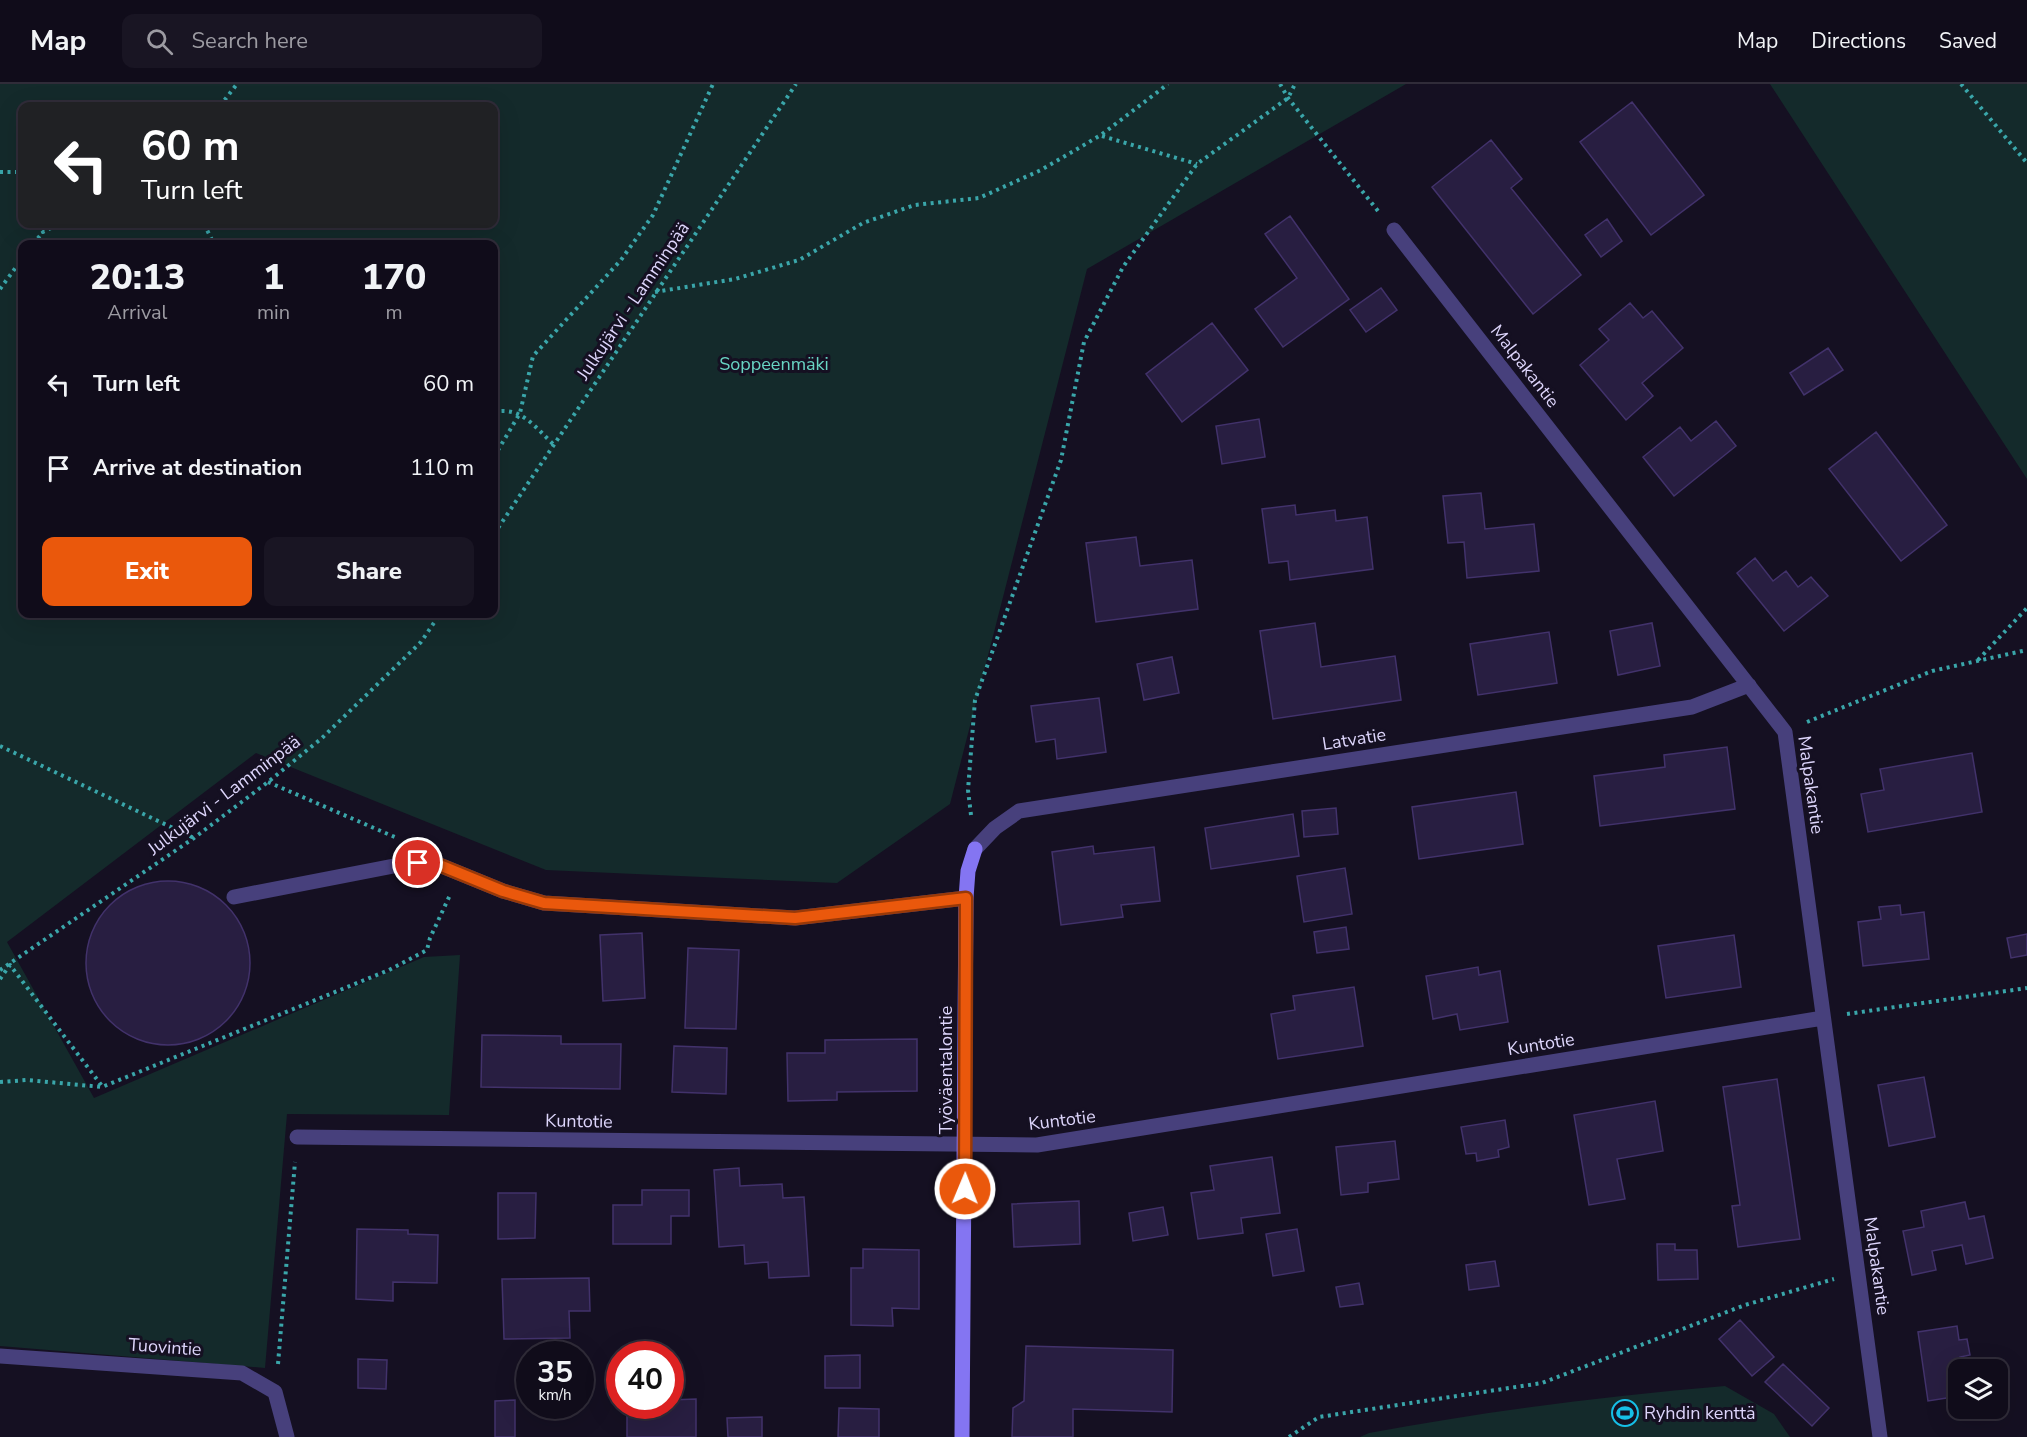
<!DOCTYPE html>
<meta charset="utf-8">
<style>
:root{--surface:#100c1a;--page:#191523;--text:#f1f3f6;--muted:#9c9ba2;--line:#302c39;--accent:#ea580c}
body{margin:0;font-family:"Nunito Sans",sans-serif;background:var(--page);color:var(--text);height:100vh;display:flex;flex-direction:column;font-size:22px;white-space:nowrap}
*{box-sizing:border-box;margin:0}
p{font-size:20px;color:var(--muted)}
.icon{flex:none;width:33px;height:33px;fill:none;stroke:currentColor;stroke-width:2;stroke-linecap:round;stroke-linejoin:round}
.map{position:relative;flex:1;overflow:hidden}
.drawer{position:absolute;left:18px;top:156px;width:480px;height:378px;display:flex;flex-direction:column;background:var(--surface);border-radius:12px;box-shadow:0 6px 24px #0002,0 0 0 2px var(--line)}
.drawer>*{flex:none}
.banner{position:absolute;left:18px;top:18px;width:480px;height:126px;border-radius:12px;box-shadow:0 6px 24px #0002,0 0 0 2px var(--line);background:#202124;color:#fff;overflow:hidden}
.fabs{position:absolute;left:1948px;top:1275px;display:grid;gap:12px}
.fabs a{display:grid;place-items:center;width:60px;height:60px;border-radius:12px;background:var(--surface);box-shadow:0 6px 24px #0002,0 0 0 2px var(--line);font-size:30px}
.speed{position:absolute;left:516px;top:1257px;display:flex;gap:12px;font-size:30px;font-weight:700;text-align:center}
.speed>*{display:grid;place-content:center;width:78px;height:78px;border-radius:50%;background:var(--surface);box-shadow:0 6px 24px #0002,0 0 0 2px var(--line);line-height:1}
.speed small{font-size:15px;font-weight:400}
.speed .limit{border:9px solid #d22;background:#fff;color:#111}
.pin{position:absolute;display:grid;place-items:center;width:51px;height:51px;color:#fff;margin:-26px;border:3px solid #fff;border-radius:50%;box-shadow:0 2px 6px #0007}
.me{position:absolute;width:66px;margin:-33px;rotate:1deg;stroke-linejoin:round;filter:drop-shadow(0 0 4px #0008)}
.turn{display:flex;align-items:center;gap:21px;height:126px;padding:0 24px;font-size:27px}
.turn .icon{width:78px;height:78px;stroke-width:2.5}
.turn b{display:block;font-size:42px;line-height:51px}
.eta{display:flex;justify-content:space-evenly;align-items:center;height:102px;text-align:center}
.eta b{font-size:36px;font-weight:800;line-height:42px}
.action{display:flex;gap:12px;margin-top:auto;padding:12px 24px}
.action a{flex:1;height:69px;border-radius:12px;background:var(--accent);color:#fff;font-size:24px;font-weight:800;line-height:69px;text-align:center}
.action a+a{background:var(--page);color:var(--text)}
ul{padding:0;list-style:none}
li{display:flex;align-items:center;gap:18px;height:84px;padding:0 24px}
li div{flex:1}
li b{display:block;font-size:22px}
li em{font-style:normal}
header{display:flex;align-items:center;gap:36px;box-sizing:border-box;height:84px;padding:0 30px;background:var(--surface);border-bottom:2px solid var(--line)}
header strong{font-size:28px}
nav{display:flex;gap:33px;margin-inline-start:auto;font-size:21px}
.search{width:420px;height:54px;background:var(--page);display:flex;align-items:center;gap:15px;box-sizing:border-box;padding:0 21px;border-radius:12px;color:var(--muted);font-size:22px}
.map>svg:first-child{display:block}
</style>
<header>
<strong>Map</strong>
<div class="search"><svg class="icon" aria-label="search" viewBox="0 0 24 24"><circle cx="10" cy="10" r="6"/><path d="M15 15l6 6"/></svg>Search here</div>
<nav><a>Map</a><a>Directions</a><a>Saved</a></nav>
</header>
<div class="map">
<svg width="2027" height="1353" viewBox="0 0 2027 1353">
<rect width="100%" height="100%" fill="#151022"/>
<path fill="#142a2b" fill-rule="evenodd" d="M0,0H1406L1087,185L950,720L837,799L546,786L256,669L7,858L94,1014L424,873L460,871L449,1031L287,1030L265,1284L0,1262ZM22,22H494V140H22ZM22,160H494V530H22Z
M1770,0H2027V395Z
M1725,1302L1774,1330L1790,1353H1360L1369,1349C1488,1327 1605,1312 1725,1302Z"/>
<path fill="#281e41" stroke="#42326b" stroke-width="1.5" d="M1632,18L1704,111L1651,151L1580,58Z
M1491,56L1522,95L1511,104L1581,191L1533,230L1432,103Z
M1290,132L1349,215L1283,263L1255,225L1297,194L1265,150Z
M1607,135L1622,157L1601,173L1585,151Z
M1381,204L1397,226L1366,248L1350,226Z
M1630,219L1643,234L1652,227L1683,264L1642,299L1653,312L1626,336L1580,281L1609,256L1599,245Z
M1212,239L1248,286L1182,338L1146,290Z
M1828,264L1843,286L1804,311L1790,289Z
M1259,335L1265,373L1222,380L1216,342Z
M1716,337L1736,362L1674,412L1643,373L1680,343L1691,357Z
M1876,348L1947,441L1901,477L1829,385Z
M1481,409L1485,445L1534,440L1539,487L1467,494L1464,458L1448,459L1443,412Z
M1295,421L1296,431L1335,426L1336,437L1367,433L1373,485L1290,496L1288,477L1269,479L1262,425Z
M1136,453L1140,482L1192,476L1198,525L1096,538L1086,459Z
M1755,474L1773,497L1786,487L1798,503L1811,493L1828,512L1784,547L1737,489Z
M1315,539L1321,583L1395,572L1401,616L1273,635L1260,547Z
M1652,539L1660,582L1618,591L1610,547Z
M1549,548L1557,599L1478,611L1470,560Z
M1172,573L1179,609L1144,616L1137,580Z
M1099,614L1106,668L1057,675L1055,655L1036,658L1031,622Z
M1727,663L1735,725L1600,742L1594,692L1665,683L1664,671Z
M1972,669L1982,728L1868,748L1861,710L1884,706L1880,685Z
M1516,708L1523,760L1419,775L1412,723Z
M1336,724L1338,750L1304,753L1302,727Z
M1293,730L1299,772L1211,785L1205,744Z
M1093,762L1094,770L1154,763L1160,817L1121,821L1123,833L1061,841L1052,768Z
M1345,784L1352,830L1304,838L1297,792Z
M86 879a82 82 0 1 1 164 0a82 82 0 1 1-164 0Z
M1900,821L1901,831L1924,828L1929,875L1863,882L1858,838L1881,835L1879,823Z
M1346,843L1349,865L1317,869L1314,848Z
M642,849L645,914L603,917L600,851Z
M2027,850V871L2011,874L2007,854Z
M1734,851L1741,903L1666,914L1658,862Z
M688,864L739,866L736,945L685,944Z
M1478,883L1479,891L1500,887L1508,938L1460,946L1457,930L1433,935L1426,892Z
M1354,903L1363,962L1278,975L1271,930L1295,926L1293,912Z
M482,951L561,952V960H621L620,1005L481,1003Z
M917,955V1007L837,1008V1016L788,1017L787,969H825V956Z
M674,962L727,964L726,1010L672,1008Z
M1924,993L1935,1053L1889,1062L1878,1001Z
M1777,995L1800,1155L1738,1163L1732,1122L1740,1121L1723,1003Z
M1655,1017L1663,1067L1617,1075L1625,1115L1589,1121L1574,1031Z
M1505,1036L1509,1063L1498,1066L1499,1073L1477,1077L1476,1069L1466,1070L1461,1043Z
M1395,1057L1399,1095L1368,1099V1108L1341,1111L1336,1063Z
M1272,1073L1280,1129L1241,1134L1243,1149L1198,1155L1191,1109L1214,1106L1210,1082Z
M739,1084L740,1102L782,1100L783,1114L804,1113L809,1192L769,1194L768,1178L745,1180L744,1161L719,1163L714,1086Z
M642,1106H689V1132H671V1160H613V1121H642Z
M498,1109H536L535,1154L498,1155Z
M1079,1117L1080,1160L1014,1163L1012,1120Z
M1965,1118L1969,1135L1984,1132L1993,1174L1966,1180L1962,1161L1932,1167L1936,1186L1912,1191L1903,1147L1924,1143L1921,1127Z
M1163,1123L1168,1151L1133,1157L1129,1129Z
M357,1145L408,1146V1150L438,1151L437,1199L393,1198V1217L356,1215Z
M1297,1145L1304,1187L1273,1192L1266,1150Z
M1657,1160H1675V1166H1697L1698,1195L1658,1196Z
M863,1165L919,1166V1225L892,1224L893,1242L851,1241V1184H863Z
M1495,1177L1499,1202L1469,1206L1466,1181Z
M589,1194L590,1227H569L570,1254L504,1255L502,1195Z
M1359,1199L1363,1220L1340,1223L1336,1203Z
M1740,1236L1774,1273L1752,1292L1719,1255Z
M1957,1242L1959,1256L1967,1255L1970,1271L1960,1273L1962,1286H1959V1312L1928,1317L1918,1248Z
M1026,1262L1173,1266L1172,1328L1073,1325V1353H1012L1013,1324L1024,1317Z
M860,1271V1304H825V1272Z
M358,1275L387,1276L386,1305L358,1304Z
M1783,1280L1829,1324L1812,1342L1765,1298Z
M696,1315V1353H627V1322H670V1316Z
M515,1316V1353H495V1317Z
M839,1324L879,1325V1353H838Z
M762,1333V1353H728L727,1334Z"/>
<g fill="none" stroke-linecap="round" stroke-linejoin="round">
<path stroke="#3aa6aa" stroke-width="4" stroke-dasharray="3 4.5" stroke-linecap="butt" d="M1280,0L1288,14L1378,127
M1961,0L2027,79
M220,22L237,0
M1102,52L1197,80
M0,88H17L22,101
M39,140L43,148L59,140
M204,140L214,160
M33,160L43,148
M0,205L22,175
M655,208L735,195L799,176L863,139L915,121L979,114L1041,86L1101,51L1168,0
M494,328C521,322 535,343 554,361
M494,373L520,329L533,272L621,176L653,131L713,0
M494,450L796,0
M1978,576L2027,524
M1807,638L1932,587L2027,566
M0,662L194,754
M268,698L397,754
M971,731L968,706L975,616L1061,376L1084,258L1123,183L1197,80L1288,14L1295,0
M0,886L194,754L268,698L322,654L421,558L440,530
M0,895L10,881L102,1002
M1847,930L2027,904
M0,998L27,996L102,1003L389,886L427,866L430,854L450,811
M278,1280L295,1078
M1289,1353L1319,1333L1542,1299L1745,1221L1834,1195"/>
<path stroke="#47407c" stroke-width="15" d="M234,813L404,780L432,778L503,807L544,819L795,834L966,814"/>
<path stroke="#47407c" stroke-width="15" d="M1394,146L1785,648L1880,1353
M975,765L995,744L1019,727L1692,623L1749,601
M297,1053L1037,1061L1823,934
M0,1272L242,1289L275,1308L287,1353"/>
<path stroke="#8475f2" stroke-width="15" d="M962,1353L966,814L968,787L975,765"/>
</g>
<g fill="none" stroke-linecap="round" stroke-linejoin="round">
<defs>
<path id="route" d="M418,779L432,778L503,807L544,819L795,834L966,814L965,1105"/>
</defs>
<use href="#route" stroke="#983908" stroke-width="15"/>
<use href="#route" stroke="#ea580c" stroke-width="10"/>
</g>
<defs>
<symbol id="stadium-ring" viewBox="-11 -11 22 22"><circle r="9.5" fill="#151022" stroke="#16bee6" stroke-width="1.5"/><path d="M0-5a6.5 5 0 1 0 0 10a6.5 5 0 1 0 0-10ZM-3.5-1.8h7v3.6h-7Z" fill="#16bee6"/></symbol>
</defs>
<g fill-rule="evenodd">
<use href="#stadium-ring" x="1610" y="1314" width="30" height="30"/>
</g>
<g text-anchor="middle" stroke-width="6" stroke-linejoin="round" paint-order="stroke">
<g font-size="18" fill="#ddd5fb" stroke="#151022">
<text transform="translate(633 217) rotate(-56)" y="6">Julkujärvi - Lamminpää</text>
<text transform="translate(1525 282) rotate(52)" y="6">Malpakantie</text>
<text transform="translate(1354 655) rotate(-9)" y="6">Latvatie</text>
<text transform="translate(1811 701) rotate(82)" y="6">Malpakantie</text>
<text transform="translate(224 711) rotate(-37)" y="6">Julkujärvi - Lamminpää</text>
<text transform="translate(1541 960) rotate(-9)" y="6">Kuntotie</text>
<text transform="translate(946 986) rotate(-90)" y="6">Työväentalontie</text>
<text transform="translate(1062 1036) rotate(-7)" y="6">Kuntotie</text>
<text transform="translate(579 1037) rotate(1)" y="6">Kuntotie</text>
<text transform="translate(1877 1182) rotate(82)" y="6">Malpakantie</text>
<text transform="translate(165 1263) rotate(4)" y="6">Tuovintie</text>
</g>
<g font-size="18" fill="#68d4c3" stroke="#151022">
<text x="774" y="286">Soppeenmäki</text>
</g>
<g font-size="18" fill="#ddd5fb" stroke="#151022" text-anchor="start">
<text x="1644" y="1335">Ryhdin kenttä</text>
</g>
</g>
</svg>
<div class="fabs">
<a><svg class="icon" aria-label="layers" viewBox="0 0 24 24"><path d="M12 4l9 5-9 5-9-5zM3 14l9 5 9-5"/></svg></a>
</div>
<div class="speed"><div>35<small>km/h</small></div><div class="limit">40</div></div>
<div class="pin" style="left:418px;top:779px;background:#d93025"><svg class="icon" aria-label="arrive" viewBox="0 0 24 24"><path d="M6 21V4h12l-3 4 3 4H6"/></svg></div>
<svg class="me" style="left:965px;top:1105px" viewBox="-20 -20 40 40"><circle r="17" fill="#ea580c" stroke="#fff" stroke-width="3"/><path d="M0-11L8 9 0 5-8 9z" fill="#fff"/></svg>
<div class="banner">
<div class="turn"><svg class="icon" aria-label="left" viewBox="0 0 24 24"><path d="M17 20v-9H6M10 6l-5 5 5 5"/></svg><div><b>60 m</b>Turn left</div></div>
</div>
<section class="drawer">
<div class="eta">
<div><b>20:13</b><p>Arrival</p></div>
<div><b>1</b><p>min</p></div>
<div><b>170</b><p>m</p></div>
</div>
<ul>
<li><svg class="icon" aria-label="left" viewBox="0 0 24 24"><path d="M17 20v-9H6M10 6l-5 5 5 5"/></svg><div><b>Turn left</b></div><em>60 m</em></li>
<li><svg class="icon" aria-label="arrive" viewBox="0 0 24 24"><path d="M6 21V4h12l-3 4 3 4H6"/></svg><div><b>Arrive at destination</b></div><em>110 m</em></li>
</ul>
<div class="action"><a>Exit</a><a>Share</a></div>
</section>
</div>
